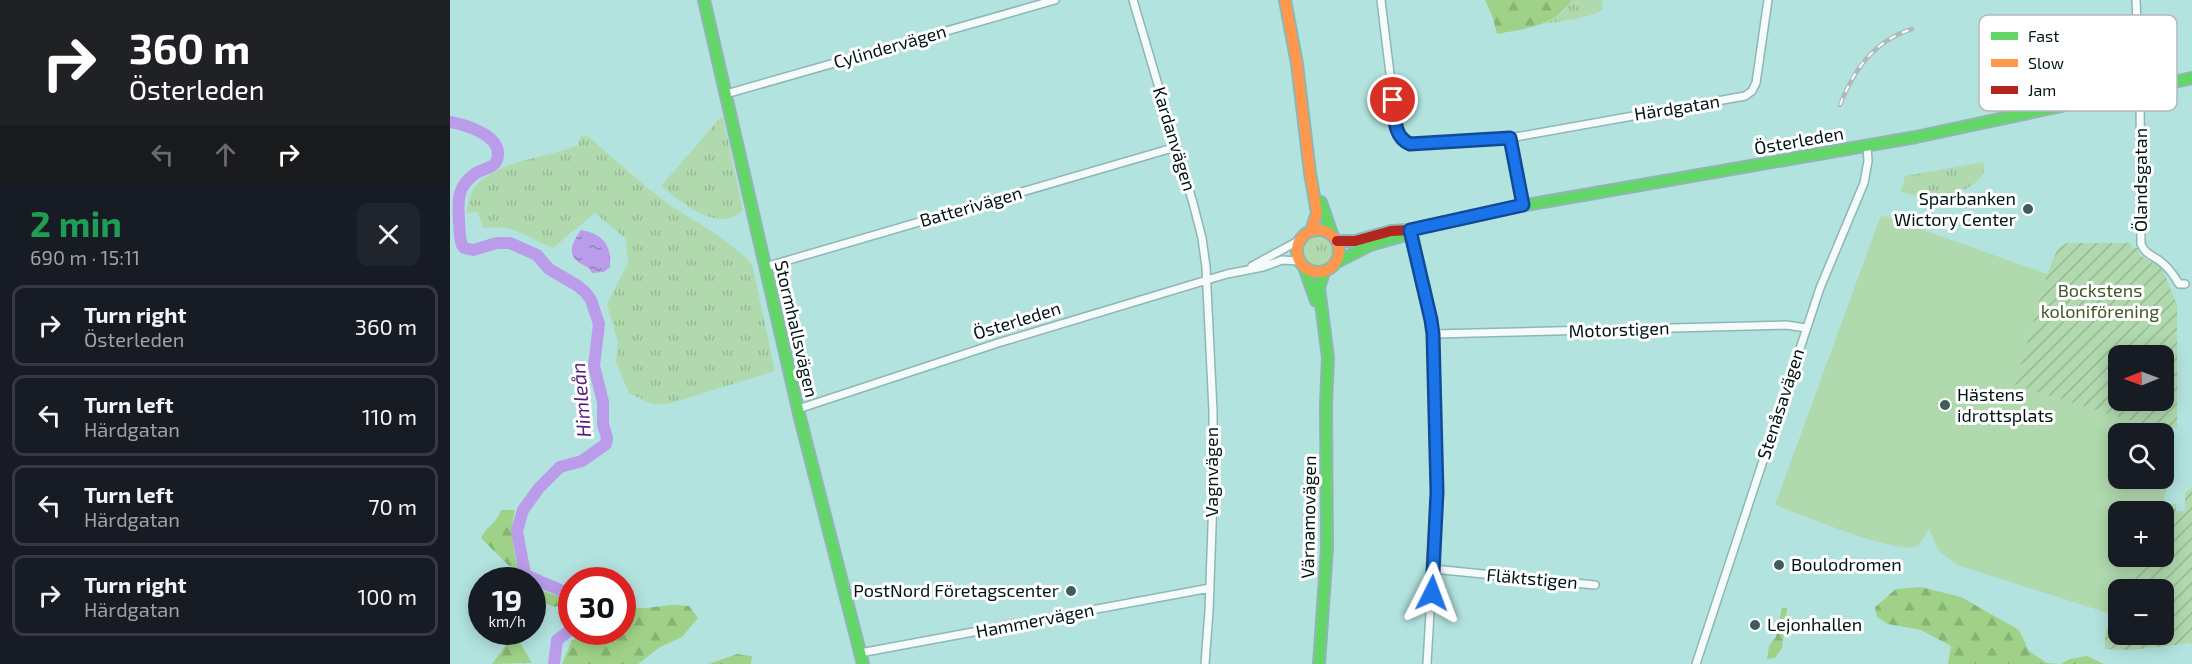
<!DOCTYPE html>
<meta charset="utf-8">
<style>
:root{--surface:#171b24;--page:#20242c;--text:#f1f3f6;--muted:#9ea1a6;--line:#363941}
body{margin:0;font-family:"Exo 2",sans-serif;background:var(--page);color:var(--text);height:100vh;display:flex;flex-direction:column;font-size:22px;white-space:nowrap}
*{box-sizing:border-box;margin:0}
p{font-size:20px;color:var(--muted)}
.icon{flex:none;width:33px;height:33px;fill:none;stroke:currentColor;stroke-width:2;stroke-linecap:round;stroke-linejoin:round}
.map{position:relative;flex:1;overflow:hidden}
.details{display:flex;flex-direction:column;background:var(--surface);width:450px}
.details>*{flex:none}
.top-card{background:#202124;color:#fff;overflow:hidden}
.needle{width:39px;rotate:269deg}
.fabs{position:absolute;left:1658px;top:345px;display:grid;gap:12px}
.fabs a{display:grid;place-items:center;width:66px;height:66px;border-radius:12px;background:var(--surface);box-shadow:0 3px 15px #0003;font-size:30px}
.speed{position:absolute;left:18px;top:567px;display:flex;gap:12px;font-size:30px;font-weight:700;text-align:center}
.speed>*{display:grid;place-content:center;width:78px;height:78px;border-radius:50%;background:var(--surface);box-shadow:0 3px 15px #0003;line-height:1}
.speed small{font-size:15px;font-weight:400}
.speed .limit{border:9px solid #d22;background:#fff;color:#111}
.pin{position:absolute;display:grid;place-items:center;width:51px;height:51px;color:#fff;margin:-26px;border:3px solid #fff;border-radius:50%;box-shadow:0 2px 6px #0007}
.me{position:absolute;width:66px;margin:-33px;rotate:3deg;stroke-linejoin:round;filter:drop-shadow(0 0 4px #0008)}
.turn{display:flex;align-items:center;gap:21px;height:126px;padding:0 30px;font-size:27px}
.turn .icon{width:78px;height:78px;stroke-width:2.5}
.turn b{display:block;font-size:42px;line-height:51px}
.lanes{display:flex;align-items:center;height:57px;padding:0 30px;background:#0003;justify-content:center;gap:30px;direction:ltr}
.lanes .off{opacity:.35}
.round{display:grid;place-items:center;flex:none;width:63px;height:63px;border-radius:12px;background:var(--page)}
.overview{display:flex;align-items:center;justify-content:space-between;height:102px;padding:0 30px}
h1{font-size:36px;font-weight:700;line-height:45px;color:#1e9e55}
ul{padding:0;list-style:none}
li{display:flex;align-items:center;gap:18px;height:81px;margin:0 12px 9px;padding:0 18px;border:3px solid var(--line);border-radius:12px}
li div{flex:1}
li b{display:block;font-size:22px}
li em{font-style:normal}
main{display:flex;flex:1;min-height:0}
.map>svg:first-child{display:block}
</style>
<main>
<section class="details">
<div class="top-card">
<div class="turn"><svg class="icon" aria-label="right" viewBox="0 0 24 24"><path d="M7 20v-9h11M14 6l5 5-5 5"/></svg><div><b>360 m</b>Österleden</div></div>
<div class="lanes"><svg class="icon off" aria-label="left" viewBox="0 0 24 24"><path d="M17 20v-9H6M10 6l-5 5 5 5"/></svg><svg class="icon off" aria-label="ahead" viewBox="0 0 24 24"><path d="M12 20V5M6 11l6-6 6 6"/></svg><svg class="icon" aria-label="right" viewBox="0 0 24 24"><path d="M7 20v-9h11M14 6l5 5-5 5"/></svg></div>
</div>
<div class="overview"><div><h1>2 min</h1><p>690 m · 15:11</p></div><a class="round"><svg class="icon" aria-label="close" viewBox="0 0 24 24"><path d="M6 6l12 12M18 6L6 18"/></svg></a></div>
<ul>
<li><svg class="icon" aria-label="right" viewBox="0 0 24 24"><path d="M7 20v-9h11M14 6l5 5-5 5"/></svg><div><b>Turn right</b><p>Österleden</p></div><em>360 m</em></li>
<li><svg class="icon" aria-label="left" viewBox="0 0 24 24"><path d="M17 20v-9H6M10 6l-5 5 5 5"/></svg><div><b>Turn left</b><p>Härdgatan</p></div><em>110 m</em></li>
<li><svg class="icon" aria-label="left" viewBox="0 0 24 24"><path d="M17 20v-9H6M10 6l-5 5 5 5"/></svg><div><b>Turn left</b><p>Härdgatan</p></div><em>70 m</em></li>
<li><svg class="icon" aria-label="right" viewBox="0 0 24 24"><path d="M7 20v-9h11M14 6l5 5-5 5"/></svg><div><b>Turn right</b><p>Härdgatan</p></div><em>100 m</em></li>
</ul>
</section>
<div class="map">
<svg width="1742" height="664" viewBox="0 0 1742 664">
<defs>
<pattern id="grass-tufts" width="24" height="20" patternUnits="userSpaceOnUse" patternTransform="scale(1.5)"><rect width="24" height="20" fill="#b0d9ae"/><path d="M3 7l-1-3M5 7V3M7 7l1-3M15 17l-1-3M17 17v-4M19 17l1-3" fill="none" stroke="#96b995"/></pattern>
<pattern id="forest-firs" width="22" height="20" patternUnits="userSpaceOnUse" patternTransform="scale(1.5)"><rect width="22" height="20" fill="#9fd288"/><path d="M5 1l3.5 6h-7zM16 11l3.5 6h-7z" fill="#87b374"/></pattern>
<pattern id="garden-furrows" width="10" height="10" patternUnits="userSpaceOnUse" patternTransform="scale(1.5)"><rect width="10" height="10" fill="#b0d9ae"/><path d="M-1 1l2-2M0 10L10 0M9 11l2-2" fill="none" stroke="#96b995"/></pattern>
<pattern id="water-ripples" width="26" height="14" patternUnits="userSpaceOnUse" patternTransform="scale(1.5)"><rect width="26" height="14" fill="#bb9cea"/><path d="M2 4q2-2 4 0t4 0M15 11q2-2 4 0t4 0" fill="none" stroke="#967ebc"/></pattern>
</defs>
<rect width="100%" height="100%" fill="#b3e3df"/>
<path fill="url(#grass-tufts)" d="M1122,0H1152L1153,9C1143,18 1109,21 1094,24L1114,11Z
M271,117L273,118L293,210C267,235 232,202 211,186Z
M131,135L139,137C163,158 187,180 213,200C243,222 276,236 302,264L325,371L218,404H202L179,393L166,362L168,343L157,304L178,263L176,239L145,213L103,248C74,237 67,224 33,228L28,212L16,213C18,205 20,194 25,187C51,158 96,159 128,145Z
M1533,162C1542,181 1504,197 1488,198C1476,199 1462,195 1451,192L1455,176Z
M852 251a17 17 0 1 1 34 0a17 17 0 1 1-34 0Z"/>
<path fill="url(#forest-firs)" d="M1035,0H1122C1102,27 1078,28 1047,34L1043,18Z
M51,510H65C59,531 64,561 73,580H65L60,567L31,538C38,524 46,525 51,510Z
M1471,587L1511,597L1569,630L1579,651L1597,663L1611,664L1620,659L1637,656L1654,664H1498L1501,646L1471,630L1438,624L1427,617L1425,607L1446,589Z
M83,588L109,596L115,602L105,607L83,599Z
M173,600C185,614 204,606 220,605C226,604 233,606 239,606L248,618L232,637L210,647L188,664H112L122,640L143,632H172Z
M1332,608H1337L1332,648L1325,658L1317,659L1319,646L1326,637Z
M62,632H64L82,663L42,664L54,648Z
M287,654L302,656L301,664H259Z"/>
<path fill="#b0d9ae" d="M1431,215L1597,274L1565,385L1694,425L1704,433L1668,434V478H1713V441L1723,451L1724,463L1711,511L1668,512V556L1690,557L1673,589L1668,590V599L1661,614L1507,565L1489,551L1479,529C1475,534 1472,545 1465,547C1439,552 1353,515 1325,505Z"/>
<path fill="url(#garden-furrows)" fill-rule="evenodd" d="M1617,243H1681L1682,248H1688L1689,255L1712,268L1727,305V428L1694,425L1565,385L1597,274L1608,248ZM1668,356H1713V400H1668Z
M1742,488V643L1681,650L1655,649V633L1668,599V634H1713V590L1673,589L1690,557L1713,556V512L1711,511L1714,503L1726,504V511H1735V493Z"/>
<path fill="url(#water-ripples)" d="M131,230C153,234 162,245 160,267L154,272L142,273C139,265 132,266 127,261C116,251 125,239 131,230Z"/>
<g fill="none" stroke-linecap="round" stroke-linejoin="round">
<path stroke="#bb9cea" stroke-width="12" d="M0,122C16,125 58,137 46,162C43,168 32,169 26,173C6,187 8,201 9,222C10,230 9,237 12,245L14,248L23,250L47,243H60L87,255L99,269L128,286L136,293L141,300L149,324L144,366L153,402V424L157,438L156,444L132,461L110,467L89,488L73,510L67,531L75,574C89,584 111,586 122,599
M104,664L107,640L122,629"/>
<defs>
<path id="street" d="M683,0L743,203L752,238L756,267L763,411V499L759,611L755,664
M931,0L947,131L950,138L960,144L1060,138L1295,96L1302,91L1306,83L1318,0
M1686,0L1690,89L1691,244C1695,254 1702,255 1710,261C1718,267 1724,275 1729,284H1735
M276,94L605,0
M1060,138L1073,205
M960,230L981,320L984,373L987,492L977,664
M802,266L850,240
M315,267L726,147
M983,334L1336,325L1356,328
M348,409L548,343L777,274L813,267L832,260L849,261
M983,569L1145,585
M410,653L760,588
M1246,664L1370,288L1414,183L1418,161L1417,146"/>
<path id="fast" d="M254,0L350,418L413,664
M871,202L882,234
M1071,206L1466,137L1742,78
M887,262L920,245L952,236L960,230
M854,267L866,301
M869,664L877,548L876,405L878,358L869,288L874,272"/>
<path id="slow" d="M835,0L847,64L860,173L867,213L861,231
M847 251a21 21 0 1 1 42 0a21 21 0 1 1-42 0Z"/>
<path id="jam" d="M887,241H905L941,231L960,230L1071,206"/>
</defs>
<use href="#street" stroke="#90b6b4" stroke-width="10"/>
<use href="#fast" stroke="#90b6b4" stroke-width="14"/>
<use href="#slow" stroke="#90b6b4" stroke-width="14"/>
<use href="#jam" stroke="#90b6b4" stroke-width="14"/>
<use href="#street" stroke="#f4fbfa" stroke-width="7"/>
<use href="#fast" stroke="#63d668" stroke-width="10"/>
<use href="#slow" stroke="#ff974d" stroke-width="10"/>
<use href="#jam" stroke="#b3261e" stroke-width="10"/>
<defs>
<path id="rail" d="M1390,105C1404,69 1424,41 1462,29"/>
</defs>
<use href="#rail" stroke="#afb9b9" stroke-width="4.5"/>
<use href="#rail" stroke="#fff" stroke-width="2" stroke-dasharray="7" stroke-linecap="butt"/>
</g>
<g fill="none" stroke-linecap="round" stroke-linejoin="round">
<defs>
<path id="route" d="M943,100C945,117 943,137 960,144L1060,138L1073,205L960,230L981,320L983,334L987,492L982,593"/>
</defs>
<use href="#route" stroke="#114b97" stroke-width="15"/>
<use href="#route" stroke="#1a73e8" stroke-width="10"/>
</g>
<g fill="#3f5d5b" stroke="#fff" stroke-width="2">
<circle cx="1578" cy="209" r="6"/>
<circle cx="1495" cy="405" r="6"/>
<circle cx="1329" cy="565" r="6"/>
<circle cx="621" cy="591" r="6"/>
<circle cx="1305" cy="625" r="6"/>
</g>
<g text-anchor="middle" stroke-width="6" stroke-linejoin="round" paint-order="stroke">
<g font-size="18" fill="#001514" stroke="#fff">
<text transform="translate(440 47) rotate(-16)" y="6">Cylindervägen</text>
<text transform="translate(1227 108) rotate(-9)" y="6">Härdgatan</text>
<text transform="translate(724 139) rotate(73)" y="6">Kardanvägen</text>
<text transform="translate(1349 141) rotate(-10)" y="6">Österleden</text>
<text transform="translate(1691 180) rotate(-90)" y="6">Ölandsgatan</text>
<text transform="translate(521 207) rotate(-16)" y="6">Batterivägen</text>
<text transform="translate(567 321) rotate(-17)" y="6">Österleden</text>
<text transform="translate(346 329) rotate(77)" y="6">Stormhallsvägen</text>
<text transform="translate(1169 330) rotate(-2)" y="6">Motorstigen</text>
<text transform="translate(1331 404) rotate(-72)" y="6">Stenåsavägen</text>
<text transform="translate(762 472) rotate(-90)" y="6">Vagnvägen</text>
<text transform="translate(859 517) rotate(-89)" y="6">Värnamovägen</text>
<text transform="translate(1082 579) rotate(5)" y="6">Fläktstigen</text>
<text transform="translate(585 621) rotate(-11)" y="6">Hammervägen</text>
</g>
<g font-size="18" fill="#001514" stroke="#fff" text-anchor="start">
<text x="1566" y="205" text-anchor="end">Sparbanken<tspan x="1566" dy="21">Wictory Center</tspan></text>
<text x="1507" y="401">Hästens<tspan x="1507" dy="21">idrottsplats</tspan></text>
<text x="1341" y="571">Boulodromen</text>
<text x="609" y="597" text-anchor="end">PostNord Företagscenter</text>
<text x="1317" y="631">Lejonhallen</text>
</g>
<g font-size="18" fill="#425826" stroke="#fff">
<text x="1650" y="297">Bockstens<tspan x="1650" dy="21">koloniförening</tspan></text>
</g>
<g font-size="20" font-style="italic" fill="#58197d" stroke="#fff">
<text transform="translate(131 400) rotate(-95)" y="7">Himleån</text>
</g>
</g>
<rect x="1529" y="15" width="198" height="96" rx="9" fill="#fff" stroke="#b2b9b8" stroke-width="1.5"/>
<rect x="1541" y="32" width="27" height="8" fill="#63d668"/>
<rect x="1541" y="59" width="27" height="8" fill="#ff974d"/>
<rect x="1541" y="86" width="27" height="8" fill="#b3261e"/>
<g font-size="16" fill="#001514">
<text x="1578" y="42">Fast</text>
<text x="1578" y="69">Slow</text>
<text x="1578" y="96">Jam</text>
</g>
</svg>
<div class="fabs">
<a><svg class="needle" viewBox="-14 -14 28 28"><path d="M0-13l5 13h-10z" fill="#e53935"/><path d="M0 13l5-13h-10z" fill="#9ea1a6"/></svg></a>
<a><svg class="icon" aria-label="search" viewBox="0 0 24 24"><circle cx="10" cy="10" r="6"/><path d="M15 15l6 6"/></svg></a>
<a>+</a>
<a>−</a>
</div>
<div class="speed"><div>19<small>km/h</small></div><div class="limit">30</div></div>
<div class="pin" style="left:943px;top:100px;background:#d93025"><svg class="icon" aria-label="arrive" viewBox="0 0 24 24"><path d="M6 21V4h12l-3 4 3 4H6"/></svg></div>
<svg class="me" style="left:982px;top:593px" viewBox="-20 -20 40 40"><path d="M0-17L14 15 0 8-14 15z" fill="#1a73e8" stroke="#fff" stroke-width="4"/></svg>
</div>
</main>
